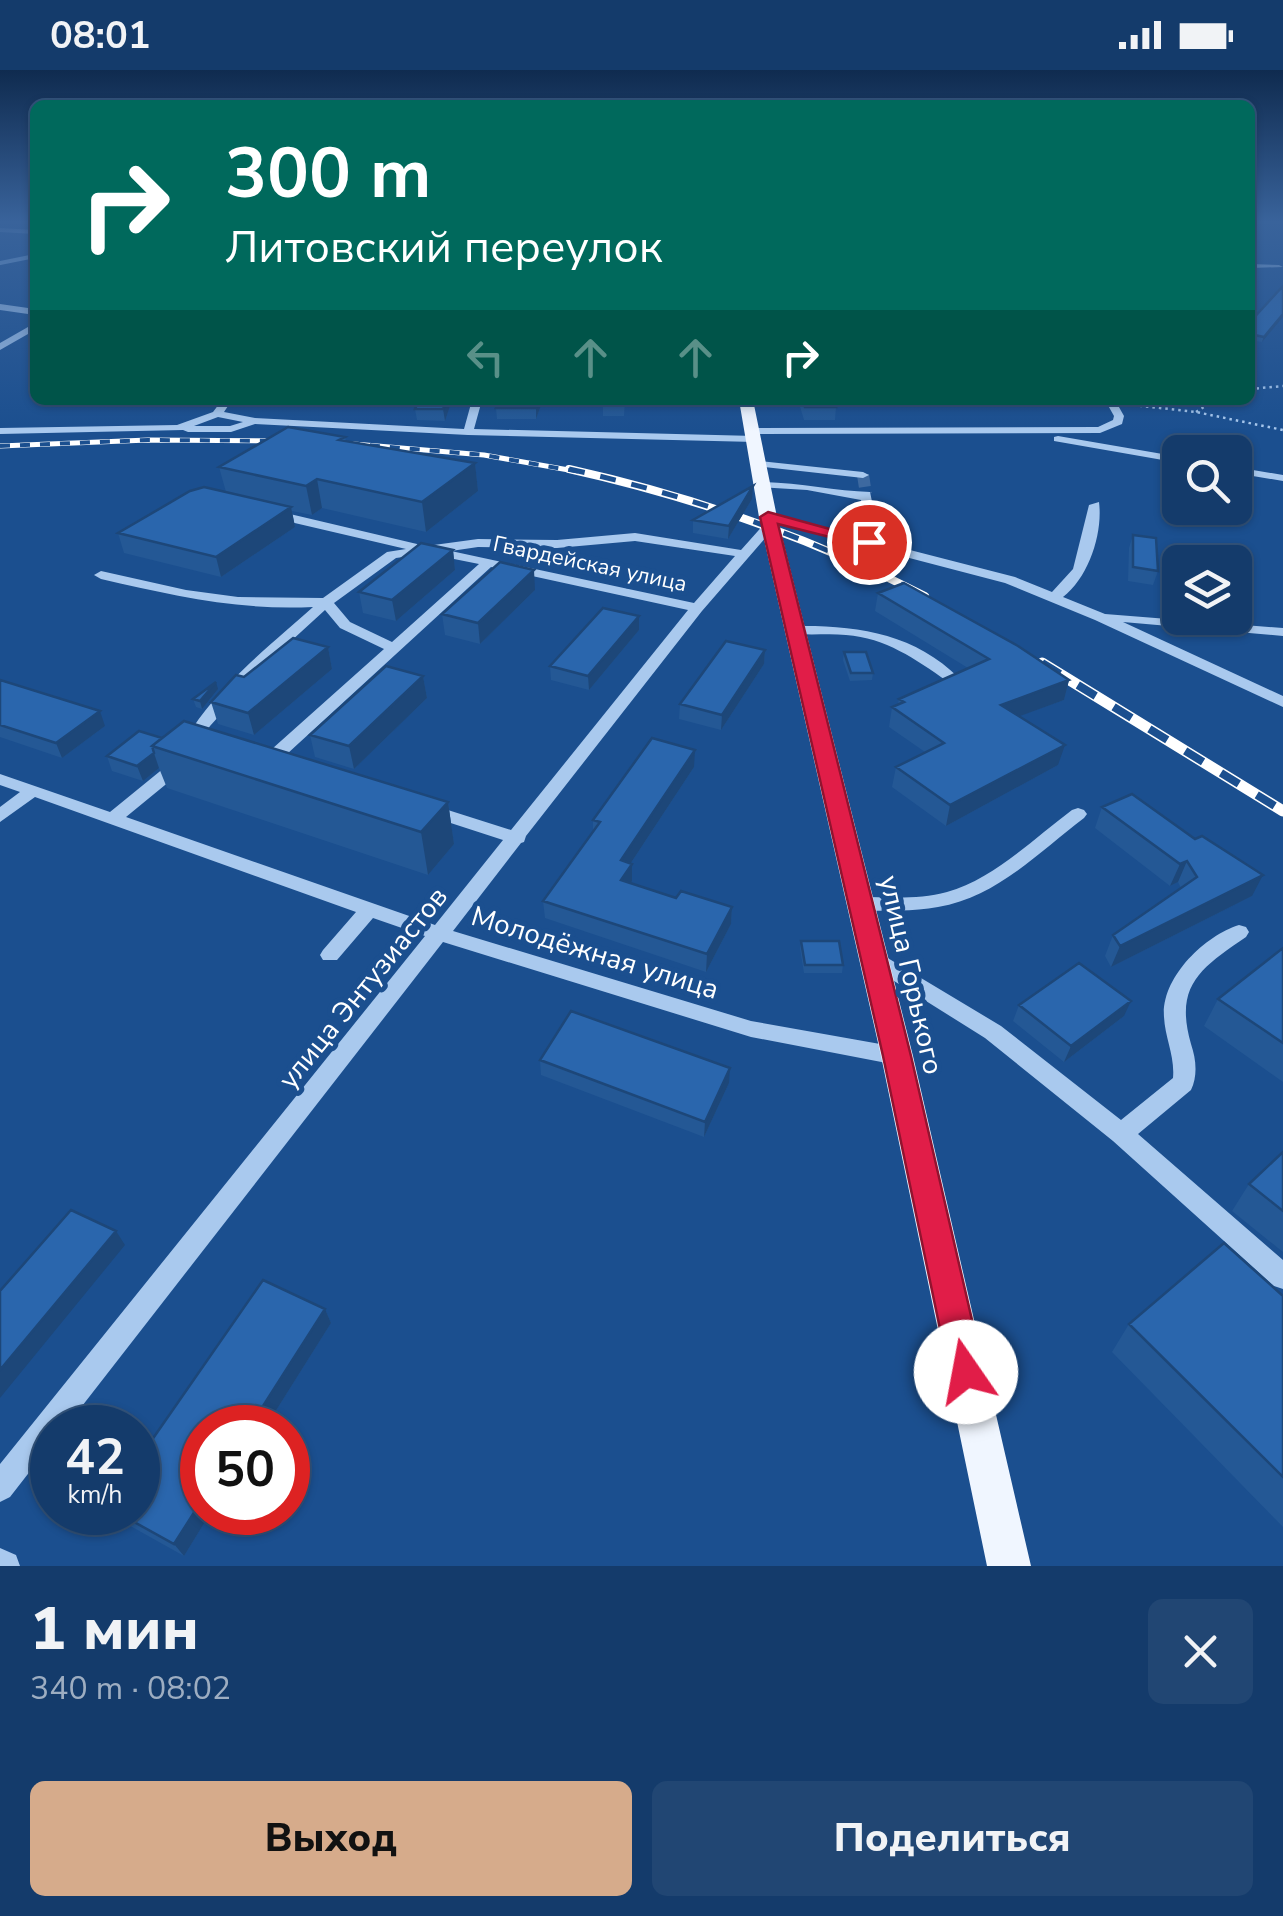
<!DOCTYPE html>
<html lang="ru">
<head>
<meta charset="utf-8">
<style>
	:root { --surface:#143b6b; --page:#214673; --text:#f1f3f6; --muted:#9dadc1; --line:#33557e; --accent:#d6ab8b }
	body { margin:0; font-family:"Nunito Sans",sans-serif; background:var(--page); color:var(--text); height:100vh; display:flex; flex-direction:column; font-size:38px; white-space:nowrap }
	* { box-sizing:border-box; margin:0 }
	p { font-size:32px; color:var(--muted) }
	.icon { flex:none; width:55px; height:55px; fill:none; stroke:currentColor; stroke-width:2; stroke-linecap:round; stroke-linejoin:round }
	.map { position:relative; height:1496px; overflow:hidden }
	.side { display:flex; flex-direction:column; background:var(--surface); flex:1 }
	.side>* { flex:none }
	.top-card { position:absolute; left:30px; top:30px; width:1225px; height:305px; border-radius:15px; box-shadow:0 2px 8px #0004,0 0 0 2px var(--line); background:#00695c; color:#fff; overflow:hidden }
	.controls { position:absolute; left:1162px; top:365px; display:grid; gap:20px }
	.controls a { display:grid; place-items:center; width:90px; height:90px; border-radius:15px; background:var(--surface); box-shadow:0 2px 8px #0004,0 0 0 2px var(--line); font-size:50px }
	.speed { position:absolute; left:30px; top:1335px; display:flex; gap:20px; font-size:50px; font-weight:700; text-align:center }
	.speed>* { display:grid; place-content:center; width:130px; height:130px; border-radius:50%; background:var(--surface); box-shadow:0 2px 8px #0004,0 0 0 2px var(--line); line-height:1 }
	.speed small { font-size:25px; font-weight:400 }
	.speed .limit { border:15px solid #d22; background:#fff; color:#111 }
	.pin { position:absolute; display:grid; place-items:center; width:85px; height:85px; color:#fff; margin:-42px; border:5px solid #fff; border-radius:50%; box-shadow:0 2px 10px #0007 }
	.me { position:absolute; width:110px; margin:-55px; rotate:348deg; stroke-linejoin:round; filter:drop-shadow(0 0 8px #0008) }
	.turn { display:flex; align-items:center; gap:35px; height:210px; padding:0 30px; font-size:45px }
	.turn .icon { width:130px; height:130px; stroke-width:2.5 }
	.turn b { display:block; font-size:70px; line-height:85px }
	.lanes { display:flex; align-items:center; height:95px; padding:0 30px; background:#0003; justify-content:center; gap:50px; direction:ltr }
	.lanes .off { opacity:.35 }
	.round { display:grid; place-items:center; flex:none; width:105px; height:105px; border-radius:15px; background:var(--page) }
	.head { display:flex; align-items:center; justify-content:space-between; height:170px; padding:0 30px }
	h1 { font-size:60px; font-weight:800; line-height:75px }
	.action { display:flex; gap:20px; margin-top:auto; padding:20px 30px }
	.action a { flex:1; height:115px; border-radius:15px; background:var(--accent); color:#111; font-size:40px; font-weight:800; line-height:115px; text-align:center }
	.action a+a { background:var(--page); color:var(--text) }
	.status { display:flex; justify-content:space-between; align-items:center; height:70px; padding:0 50px; background:var(--surface); direction:ltr }
	.status svg { height:28px; fill:currentColor }
	.map>svg:first-child { display:block }
</style>
</head>
<body>
<div class="status"><b>08:01</b><svg viewBox="0 0 49 12"><path d="M0 12V9h3v3zM5 12V6h3v6zM10 12V3h3v9zM15 12V0h3v12zM26 1h20v11H26zM47 4h2v5h-2z"/></svg></div>
<div class="map">
<svg width="1283" height="1496" viewBox="0 0 1283 1496">
	<rect width="100%" height="100%" fill="#1b4f8f"/>
	<g fill="none" stroke-linecap="round" stroke-linejoin="round">
		<path stroke="#9cc4f0" stroke-width="4" d="M0 160 35 162
			M0 193 35 186"/>
		<path stroke="#3d69a0" stroke-width="12" stroke-dasharray="12 6" stroke-linecap="butt" d="M863 405 866 424"/>
		<path stroke="#a9c9ee" stroke-width="2.5" stroke-dasharray="2.5 4" stroke-linecap="butt" d="M1250 319 1283 316
			M1133 335 1196 342 1283 360
			M1196 342 1215 330"/>
		<path fill="#a9c9ee" fill-rule="evenodd" d="M1250 194 1279 195 1283 197 1250 198Z
			M0 234 35 239V245L0 240Z
			M35 253V260L0 280V273Z
			M222 330H232L224 342 255 348 464 359 472 330H482L474 359 755 366 760 369 755 372 468 365 255 354 231 362H188L183 360 0 364V358L177 355 213 342ZM218 347 243 352 230 356H194Z
			M1105 330H1115L1124 346 1122 354 1100 363 752 364 747 361 752 358 1098 357 1113 350 1114 346Z
			M1058 366 1180 387V393L1054 371V367Z
			M759 391 863 402 869 405 863 408 755 396 753 394Z
			M1235 397 1283 405V411L1235 403Z
			M764 412C800 413 837 421 870 422L878 460 875 471 1015 507 1052 522 1073 499 1089 435 1099 432C1103 463 1089 507 1063 527L1105 544 1283 558V566L1123 552 1283 626V637L1095 550 1005 513 764 450V444L768 443 864 468 866 460 861 430 807 420 760 417 758 415Z
			M273 440 417 474 419 477 478 469 557 470 635 463 741 480 766 452H774V458L702 541 526 766 524 772 521 773 453 861 751 951 897 977 905 980 908 986 905 992 897 995 751 967 443 872 65 1358H52V1373L10 1427 0 1432V1394L425 866 373 848 337 890H323L320 885 323 880 356 842 35 727 0 752V737L20 722 0 715V704L110 742 175 689H187L189 693 187 697 126 747 435 855 503 770 423 744 420 740 423 736 429 734 511 760 688 540 491 497 275 695H263L261 691 263 687 384 579 340 558 325 540 266 594 210 656 206 662 215 672 213 675H201L190 663C214 620 276 570 313 537 240 541 171 525 101 509L94 505 101 501 186 520 238 527 323 528 387 482 406 479 269 447 267 444ZM635 471 735 486 694 533 451 481 478 477 557 478ZM438 482 439 486 479 494 392 572 350 552 334 533 396 488Z
			M795 556C856 555 914 563 959 608L952 612 947 611C915 589 886 568 846 565 828 563 808 566 790 563L788 560Z
			M1078 738 1084 740 1087 744 1084 748C1039 782 997 827 938 837 913 842 886 840 860 841L853 839 850 834 853 829 860 827C888 827 919 830 947 822 994 809 1033 769 1072 740Z
			M1239 855 1246 857 1249 862 1246 867C1201 898 1174 915 1191 974 1196 989 1198 1005 1191 1020L1138 1064 1283 1190V1219L1274 1216 1113 1071 985 968 867 894 864 889 867 884 874 881 881 884 1001 956 1121 1050 1173 1008C1175 986 1165 968 1164 947 1161 908 1204 866 1239 855Z
			M0 1478 16 1485 20 1496H0Z"/>
		<path fill="#f0f6ff" fill-rule="evenodd" d="M739 330H753L777 447 913 986 1031 1496H987L881 986 759 447Z"/>
		<defs>
			<path id="rail-far2" d="M330 372 484 385 580 402
				M0 376 148 370 295 371"/>
			<path id="rail-far1" d="M569 399C695 427 810 467 925 526"/>
			<path id="rail" d="M1042 593 1283 741"/>
		</defs>
		<use href="#rail-far2" stroke="#fff" stroke-width="5"/>
		<use href="#rail-far1" stroke="#fff" stroke-width="8"/>
		<use href="#rail" stroke="#fff" stroke-width="11"/>
		<use href="#rail-far2" stroke="#1b4f8f" stroke-width="4" stroke-dasharray="10" stroke-linecap="butt"/>
		<use href="#rail-far1" stroke="#1b4f8f" stroke-width="5" stroke-dasharray="16" stroke-linecap="butt"/>
		<use href="#rail" stroke="#1b4f8f" stroke-width="8" stroke-dasharray="21" stroke-linecap="butt"/>
	</g>
	<path fill="#245895" d="M1283 216 1262 272 1250 270V252Z
		M419 330H452L445 351 417 350 415 339Z
		M543 330 536 349H497L496 338Z
		M603 330H625L624 346H603Z
		M792 330H834L836 337 835 350H804L798 330Z
		M345 367 346 371 475 393 478 421 426 462 322 438 312 445 292 441 295 457 221 507 124 483 118 463 226 422 219 397Z
		M752 429 728 469 693 463V450Z
		M1133 465 1158 501 1153 515 1128 511 1129 478Z
		M453 480 455 500 396 551 363 543 359 522Z
		M535 520 480 574 445 565 442 544Z
		M878 523 1069 610 1064 630 1019 646 1058 695 946 756 892 717 896 697 925 682 889 657 892 637 898 634 899 629 968 598 875 541Z
		M639 546V560L589 620 551 610 550 596Z
		M328 577 332 599 254 665 218 654 211 632 244 607Z
		M765 580 764 594 721 660 679 649 680 634Z
		M844 582 873 603 872 610 850 611 843 590Z
		M423 606 427 628 354 699 315 687 310 665Z
		M0 610 105 656 62 688 0 667Z
		M218 619 202 639 196 637 193 629Z
		M162 668 448 732 454 774 428 805 167 718 159 698 143 711 112 701 107 686Z
		M694 697 631 793 632 811 630 813 676 828 732 837 731 854 706 902 545 848 543 831 593 762V750Z
		M1102 737 1252 826 1111 897 1105 886 1113 865 1181 818 1178 812 1170 816 1095 758Z
		M801 871 843 895 842 903H804L800 878Z
		M1283 878V1012L1204 956 1218 929Z
		M1019 935 1124 946 1064 992 1013 951Z
		M540 990 729 1013 704 1067 541 1005Z
		M1283 1082V1182L1232 1141 1249 1114Z
		M263 1210 325 1239 331 1253 265 1358H202V1442H211L184 1486 116 1448 111 1442H138V1390Z
		M1283 1226V1457L1112 1282 1129 1254Z"/>
	<path fill="#1d4779" d="M1283 244V247L1262 272 1264 267Z
		M447 330H452L445 351 443 339Z
		M538 330H543L536 349V338Z
		M475 393 478 421 426 462 422 432Z
		M317 409 322 438 312 445 306 416Z
		M753 416 752 429 728 469 729 456Z
		M291 437 295 457 221 507 216 487Z
		M453 480 455 500 396 551 392 530Z
		M534 500 535 520 480 574 478 553Z
		M639 546V560L589 620 588 606Z
		M328 577 332 599 254 665 248 643Z
		M765 580 764 594 721 660 722 645Z
		M423 606 427 628 354 699 349 676Z
		M1069 610 1064 630 995 655 1001 635Z
		M216 612 218 619 202 639 200 631Z
		M100 641 105 656 62 688 56 673Z
		M1065 675 1058 695 946 756 950 735Z
		M695 680 694 697 621 808V790Z
		M154 683 159 698 143 711 137 696Z
		M448 732 454 774 428 805 421 762Z
		M1187 791 1178 812 1170 816 1180 794Z
		M632 794V811L621 828V810Z
		M1263 805 1252 826 1111 897 1120 876Z
		M732 837 731 854 706 902 707 884Z
		M1131 931 1124 946 1064 992 1071 976Z
		M730 998 729 1013 704 1067 705 1052Z
		M116 1161 125 1175 0 1328V1300Z
		M325 1239 331 1253 265 1358H249Z
		M202 1430V1442H211L184 1486 174 1474Z"/>
	<path fill="#2a66ad" stroke="#1d4779" stroke-width="2.5" d="M1283 216V244L1264 267 1250 264V252Z
		M419 330H447L443 339H415Z
		M500 330H538L536 338H496Z
		M603 330H624V334H602Z
		M803 330H834L836 337H805Z
		M288 357 345 367 339 370 475 393 422 432 317 409 306 416 219 397Z
		M753 416 729 456 693 450Z
		M204 417 291 437 216 487 118 463 190 421Z
		M1133 465 1156 468 1158 501 1133 497Z
		M421 473 453 480 392 530 359 522Z
		M500 492 534 500 478 553 442 544Z
		M904 513 1018 576 1069 610 1001 635 1065 675 950 735 896 697 944 673 892 637 904 632 899 629 989 589 878 523Z
		M603 538 639 546 588 606 550 596Z
		M293 568 328 577 248 643 211 632 236 605 244 607Z
		M726 571 765 580 722 645 680 634Z
		M844 582H866L873 603H851Z
		M386 596 423 606 349 676 310 665Z
		M0 610 100 641 56 673 0 655Z
		M216 612 200 631 193 629Z
		M184 651 448 732 421 762 152 676Z
		M139 661 162 668 152 676 154 683 137 696 107 686Z
		M652 668 695 680 621 790 632 794 621 810 676 828 681 821 732 837 707 884 543 831 600 752 593 750Z
		M1132 724 1195 769 1202 766 1263 805 1120 876 1113 865 1197 807 1187 791 1180 794 1102 737Z
		M801 871H839L843 895H805Z
		M1283 878V973L1218 929Z
		M1079 893 1131 931 1071 976 1019 935Z
		M571 941 730 998 705 1052 540 990Z
		M1283 1082V1141L1249 1114Z
		M71 1140 116 1161 0 1300V1221Z
		M1224 1173 1283 1226V1407L1129 1254Z
		M263 1210 325 1239 249 1358H202V1430L174 1474 116 1442H138V1390Z"/>
	<linearGradient id="sky" x2="0" y2="1"><stop stop-color="#0f2b4f"/><stop offset="0.42" stop-color="#39639b"/><stop offset="1" stop-color="#39639b" stop-opacity="0"/></linearGradient>
	<rect width="1283" height="361" fill="url(#sky)"/>
	<path fill="#e11d48" stroke="#92132f" stroke-width="2.5" d="M768 442 877 472 869 477 778 454 911 986 984 1302 979 1315 966 1320 954 1315 949 1302 883 986 760 447Z"/>
	<g text-anchor="middle" dominant-baseline="central" stroke-width="10" stroke-linejoin="round" paint-order="stroke">
		<g font-size="22" fill="#fff" stroke="#1b4f8f">
			<text transform="translate(590 494) rotate(12)">Гвардейская улица</text>
		</g>
		<g font-size="28" fill="#fff" stroke="#1b4f8f">
			<text transform="translate(595 883) rotate(17)">Молодёжная улица</text>
			<text transform="translate(911 905) rotate(77)">улица Горького</text>
			<text transform="translate(363 918) rotate(-51)">улица Энтузиастов</text>
		</g>
	</g>
</svg>
<div class="controls">
<a><svg class="icon" aria-label="search" viewBox="0 0 24 24"><circle cx="10" cy="10" r="6"/><path d="M15 15l6 6"/></svg></a>
<a><svg class="icon" aria-label="layers" viewBox="0 0 24 24"><path d="M12 4l9 5-9 5-9-5zM3 14l9 5 9-5"/></svg></a>
</div>
<div class="speed"><div>42<small>km/h</small></div><div class="limit">50</div></div>
<div class="pin" style="left:869px;top:472px;background:#d93025"><svg class="icon" aria-label="arrive" viewBox="0 0 24 24"><path d="M6 21V4h12l-3 4 3 4H6"/></svg></div>
<svg class="me" style="left:966px;top:1302px" viewBox="-20 -20 40 40"><circle r="19" fill="#fff"/><path d="M0-13L10 11 0 6-10 11z" fill="#e11d48"/></svg>
<div class="top-card">
<div class="turn"><svg class="icon" aria-label="right" viewBox="0 0 24 24"><path d="M7 20v-9h11M14 6l5 5-5 5"/></svg><div><b>300 m</b>Литовский переулок</div></div>
<div class="lanes"><svg class="icon off" aria-label="left" viewBox="0 0 24 24"><path d="M17 20v-9H6M10 6l-5 5 5 5"/></svg><svg class="icon off" aria-label="ahead" viewBox="0 0 24 24"><path d="M12 20V5M6 11l6-6 6 6"/></svg><svg class="icon off" aria-label="ahead" viewBox="0 0 24 24"><path d="M12 20V5M6 11l6-6 6 6"/></svg><svg class="icon" aria-label="right" viewBox="0 0 24 24"><path d="M7 20v-9h11M14 6l5 5-5 5"/></svg></div>
</div>
</div>
<section class="side">
<div class="head"><div><h1>1 мин</h1><p>340 m · 08:02</p></div><a class="round"><svg class="icon" aria-label="close" viewBox="0 0 24 24"><path d="M6 6l12 12M18 6L6 18"/></svg></a></div>
<div class="action"><a>Выход</a><a>Поделиться</a></div>
</section>
</body>
</html>
